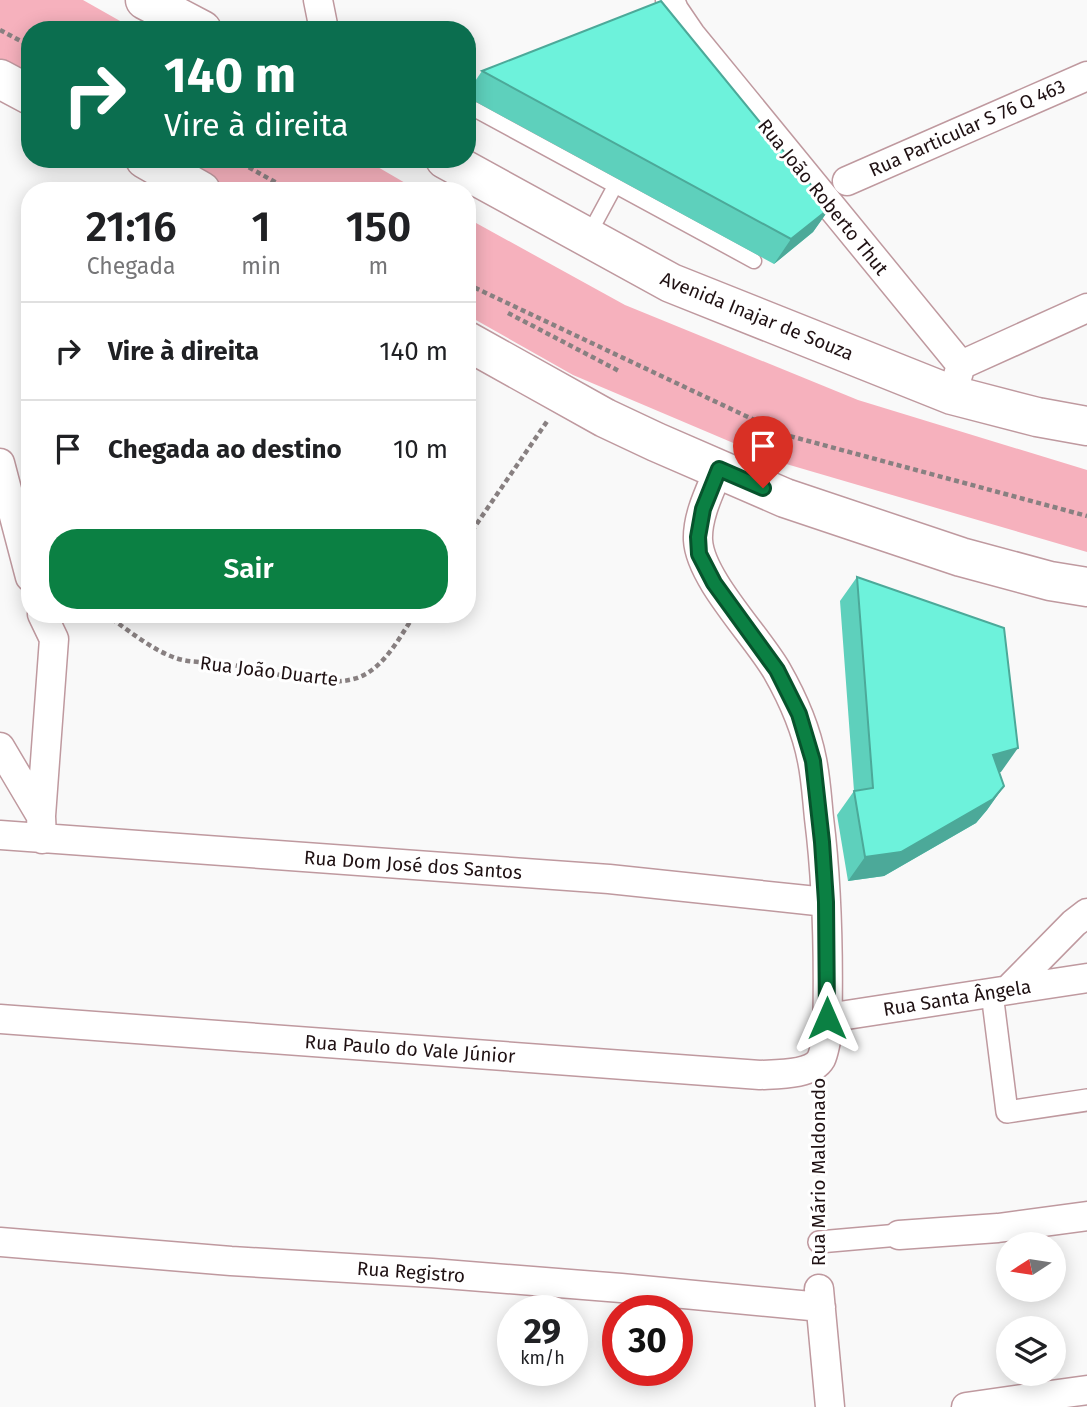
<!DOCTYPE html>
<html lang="pt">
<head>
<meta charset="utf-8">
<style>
	:root { --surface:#fff; --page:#f2f2f2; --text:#202124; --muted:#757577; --line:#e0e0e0; --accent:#0b8043 }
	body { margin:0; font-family:"Fira Sans",sans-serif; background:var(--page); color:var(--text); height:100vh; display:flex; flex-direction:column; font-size:26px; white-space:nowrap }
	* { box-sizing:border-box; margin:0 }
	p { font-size:23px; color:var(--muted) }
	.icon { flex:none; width:38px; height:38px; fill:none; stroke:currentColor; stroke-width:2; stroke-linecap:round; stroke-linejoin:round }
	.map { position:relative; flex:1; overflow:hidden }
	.side { position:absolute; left:21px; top:182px; width:455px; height:441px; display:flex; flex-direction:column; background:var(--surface); border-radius:28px; box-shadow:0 4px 18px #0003 }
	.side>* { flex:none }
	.hud { position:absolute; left:21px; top:21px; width:455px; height:147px; border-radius:28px; box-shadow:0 4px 18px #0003; background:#0b6e4f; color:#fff; overflow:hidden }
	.needle { width:46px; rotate:258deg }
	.buttons { position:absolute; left:996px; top:1232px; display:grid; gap:14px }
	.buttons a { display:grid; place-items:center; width:70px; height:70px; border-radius:50%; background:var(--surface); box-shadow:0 4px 18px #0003; font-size:35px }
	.speed { position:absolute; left:497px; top:1295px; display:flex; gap:14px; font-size:35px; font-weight:700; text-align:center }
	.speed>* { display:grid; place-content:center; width:91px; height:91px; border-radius:50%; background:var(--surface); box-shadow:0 4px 18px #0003; line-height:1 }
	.speed small { font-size:18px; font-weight:400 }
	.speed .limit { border:10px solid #d22; background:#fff; color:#111 }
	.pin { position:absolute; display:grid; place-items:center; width:60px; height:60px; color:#fff; margin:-72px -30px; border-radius:50% 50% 50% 0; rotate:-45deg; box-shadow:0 0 7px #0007 }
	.pin .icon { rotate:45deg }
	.me { position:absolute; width:77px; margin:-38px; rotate:0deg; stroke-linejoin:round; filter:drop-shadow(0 0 5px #0008) }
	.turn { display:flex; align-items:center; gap:24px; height:147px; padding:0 28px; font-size:32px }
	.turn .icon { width:91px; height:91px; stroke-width:2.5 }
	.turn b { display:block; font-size:49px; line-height:60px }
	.eta { display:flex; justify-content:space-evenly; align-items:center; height:119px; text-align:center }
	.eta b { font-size:42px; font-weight:600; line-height:49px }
	.primary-button { display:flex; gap:14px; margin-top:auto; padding:14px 28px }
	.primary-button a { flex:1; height:80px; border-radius:28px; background:var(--accent); color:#fff; font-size:28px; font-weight:600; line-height:80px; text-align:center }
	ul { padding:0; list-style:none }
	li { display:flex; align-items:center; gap:21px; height:98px; padding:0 28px; border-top:2px solid var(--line) }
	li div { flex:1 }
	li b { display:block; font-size:26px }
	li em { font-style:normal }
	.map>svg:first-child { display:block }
</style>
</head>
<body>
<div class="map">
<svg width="1087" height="1407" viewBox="0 0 1087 1407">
	<rect width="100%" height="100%" fill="#f9f9f9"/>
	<path fill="#f6b1bd" d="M0 0H83L136 30H30V89L0 74Z
		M171 159H364L419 191H234Z
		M467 218 625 305 858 400 1087 470V552L776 461 573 375 467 315Z"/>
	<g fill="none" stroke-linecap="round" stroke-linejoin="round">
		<defs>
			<path id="service" d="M474 109 754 261
				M588 236 615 186"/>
			<path id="pedestrian" d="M992 993 1007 1112 1087 1100
				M819 1242 899 1235"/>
			<path id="minor" d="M318 0 324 30
				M670 0 674 10 691 35 961 365 952 395
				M847 181 1087 76
				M961 365 1087 308
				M0 463 30 577
				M42 614 54 639 41 816 42 839
				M0 747 41 816
				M0 835 609 879 826 902
				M1008 990 1074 923 1087 913
				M827 1018 1087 978
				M0 1019 760 1075C777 1074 812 1075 821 1059 824 1053 825 1044 827 1037 829 964 828 890 819 818 817 799 816 779 812 760 806 729 793 699 777 671 757 636 700 579 698 540 697 516 710 491 719 469
				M899 1235 998 1228 1087 1216
				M0 1242 231 1261 432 1273 621 1288 821 1307
				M819 1289 830 1407
				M966 1407 1087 1390"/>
			<path id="primary" d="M145 0 202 30
				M0 79 30 95
				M145 159 201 191
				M445 159 671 283 952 395 1037 417 1087 426
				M467 341 605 418 656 442 785 498 961 557 1050 581 1087 587"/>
		</defs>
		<use href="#service" stroke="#bf999f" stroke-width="17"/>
		<use href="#pedestrian" stroke="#bf999f" stroke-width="24"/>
		<use href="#minor" stroke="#bf999f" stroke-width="31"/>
		<use href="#primary" stroke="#bf999f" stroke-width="41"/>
		<path stroke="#888081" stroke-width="4.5" stroke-dasharray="5 3.5" stroke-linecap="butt" d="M0 30 30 46
			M234 159 291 191
			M467 284 786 435 1087 516
			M508 313 621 372
			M467 538 548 420
			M105 614C127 629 149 648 173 657 190 664 209 661 226 664 264 669 329 693 364 675 387 663 401 635 415 614
			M818 1094 819 1218"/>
		<use href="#service" stroke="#fff" stroke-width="14"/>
		<use href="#pedestrian" stroke="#fff" stroke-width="21"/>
		<use href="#minor" stroke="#fff" stroke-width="28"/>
		<use href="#primary" stroke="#fff" stroke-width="38"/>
	</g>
	<path fill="#5ed0bc" d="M482 71 830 208 813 232 774 264 467 97V93Z
		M857 577 1001 772H999L1004 786 987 810 976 823 884 876 848 881 837 815 854 791 840 601Z"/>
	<path fill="#4ca999" d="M830 208 813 232 774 264 791 239Z
		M1018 748 1001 772 976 779 993 755Z
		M1004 786 987 810 976 823 884 876 848 881 865 857Z"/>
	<path fill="#6df2db" stroke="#4ca999" stroke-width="2" d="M661 1 830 208 791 239 482 71Z
		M857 577 1004 628 1018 748 993 755 1004 786 993 799 901 852 865 857 854 791 873 788Z"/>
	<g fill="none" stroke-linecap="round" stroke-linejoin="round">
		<defs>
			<path id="route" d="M763 488 719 469 703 509 698 537 699 554 714 583 777 670 799 714 813 761 822 842 826 902 827 1018"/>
		</defs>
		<use href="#route" stroke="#07532c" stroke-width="18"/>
		<use href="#route" stroke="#0b8043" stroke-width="12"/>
	</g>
	<g text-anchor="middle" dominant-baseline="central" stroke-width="6" stroke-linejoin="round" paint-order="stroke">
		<g font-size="19" fill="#1f1113" stroke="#fff">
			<text transform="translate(967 128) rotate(-24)">Rua Particular S 76 Q 463</text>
			<text transform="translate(823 197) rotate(51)">Rua João Roberto Thut</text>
			<text transform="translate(757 316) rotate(22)">Avenida Inajar de Souza</text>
			<text transform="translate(269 671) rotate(7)">Rua João Duarte</text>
			<text transform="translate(413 865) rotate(4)">Rua Dom José dos Santos</text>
			<text transform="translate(957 998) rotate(-9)">Rua Santa Ângela</text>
			<text transform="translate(410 1049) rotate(4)">Rua Paulo do Vale Júnior</text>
			<text transform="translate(818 1172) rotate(-90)">Rua Mário Maldonado</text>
			<text transform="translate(411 1272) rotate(4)">Rua Registro</text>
		</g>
	</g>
</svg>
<div class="buttons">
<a><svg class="needle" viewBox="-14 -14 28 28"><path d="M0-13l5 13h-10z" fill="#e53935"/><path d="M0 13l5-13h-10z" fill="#757577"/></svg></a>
<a><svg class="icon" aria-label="layers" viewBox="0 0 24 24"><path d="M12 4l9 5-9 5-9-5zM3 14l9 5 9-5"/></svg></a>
</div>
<div class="speed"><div>29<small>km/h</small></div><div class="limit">30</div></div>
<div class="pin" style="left:763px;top:488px;background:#d93025"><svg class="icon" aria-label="arrive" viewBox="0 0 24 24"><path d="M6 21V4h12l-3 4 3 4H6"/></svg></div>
<svg class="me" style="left:827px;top:1018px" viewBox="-20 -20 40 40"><path d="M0-17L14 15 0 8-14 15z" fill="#0b8043" stroke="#fff" stroke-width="4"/></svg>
<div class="hud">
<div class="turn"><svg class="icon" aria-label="right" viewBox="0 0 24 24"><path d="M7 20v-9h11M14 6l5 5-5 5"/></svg><div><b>140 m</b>Vire à direita</div></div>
</div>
<section class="side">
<div class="eta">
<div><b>21:16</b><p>Chegada</p></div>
<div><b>1</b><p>min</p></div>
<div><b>150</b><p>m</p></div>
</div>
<ul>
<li><svg class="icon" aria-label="right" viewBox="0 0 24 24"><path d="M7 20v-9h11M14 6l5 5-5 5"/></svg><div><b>Vire à direita</b></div><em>140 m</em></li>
<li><svg class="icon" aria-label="arrive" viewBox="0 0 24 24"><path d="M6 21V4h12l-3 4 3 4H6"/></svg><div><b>Chegada ao destino</b></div><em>10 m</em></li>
</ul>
<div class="primary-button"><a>Sair</a></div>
</section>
</div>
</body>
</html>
